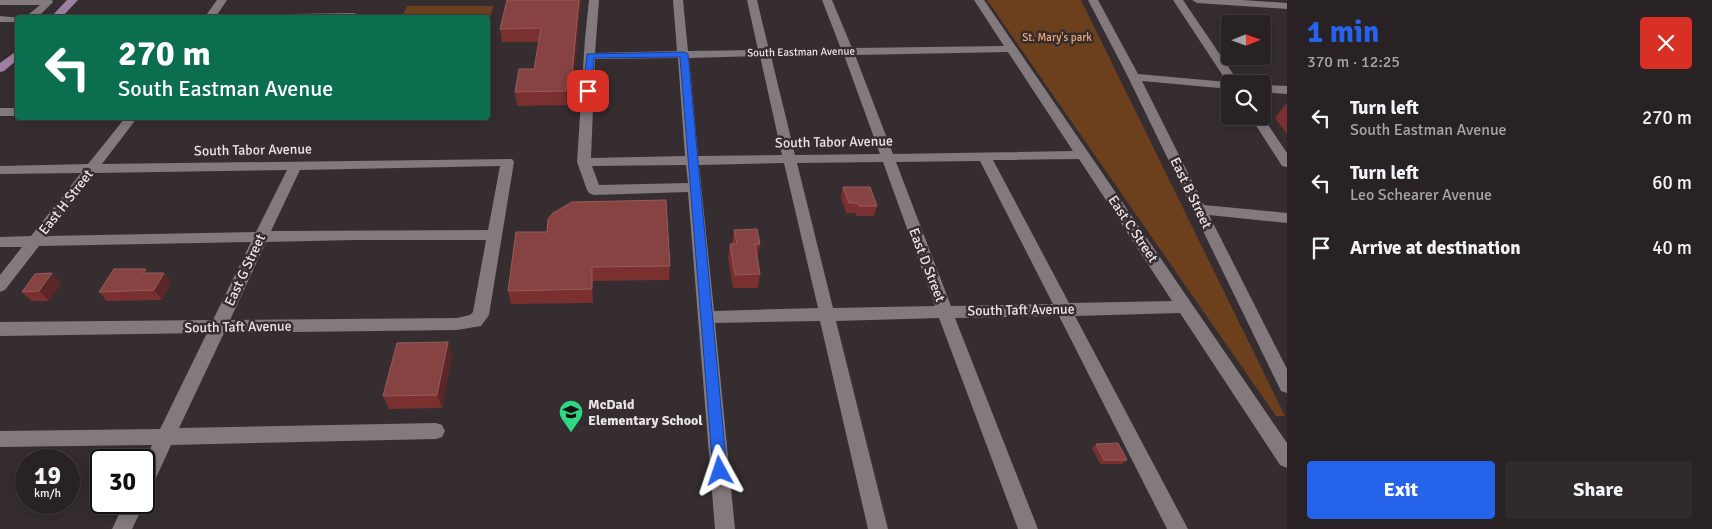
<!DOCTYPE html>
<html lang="en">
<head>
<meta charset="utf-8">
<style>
	:root { --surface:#282224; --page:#302a2c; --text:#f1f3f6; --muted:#a5a4a6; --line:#443f41; --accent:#2563eb }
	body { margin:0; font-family:Signika,sans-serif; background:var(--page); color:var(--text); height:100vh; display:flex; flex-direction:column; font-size:19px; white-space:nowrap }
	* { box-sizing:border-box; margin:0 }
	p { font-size:16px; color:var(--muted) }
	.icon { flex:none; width:28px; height:28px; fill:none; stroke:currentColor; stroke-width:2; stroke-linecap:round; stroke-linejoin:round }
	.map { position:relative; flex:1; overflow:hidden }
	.side { display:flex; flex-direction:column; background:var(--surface); width:425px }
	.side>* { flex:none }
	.top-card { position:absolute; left:15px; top:15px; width:475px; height:105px; border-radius:5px; box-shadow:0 2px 12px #0003,0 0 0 1px var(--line); background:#0b6e4f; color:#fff; overflow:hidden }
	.needle { width:32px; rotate:89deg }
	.fabs { position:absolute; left:1221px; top:15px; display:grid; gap:10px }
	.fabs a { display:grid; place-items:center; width:50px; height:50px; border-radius:5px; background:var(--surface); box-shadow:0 2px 12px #0003,0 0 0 1px var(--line); font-size:25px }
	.speed { position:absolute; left:15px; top:449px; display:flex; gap:10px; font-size:25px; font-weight:700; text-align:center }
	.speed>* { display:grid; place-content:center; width:65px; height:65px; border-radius:50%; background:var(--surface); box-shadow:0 2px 12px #0003,0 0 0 1px var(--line); line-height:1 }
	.speed small { font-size:12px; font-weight:400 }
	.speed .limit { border:2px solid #111; border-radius:8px; background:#fff; color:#111 }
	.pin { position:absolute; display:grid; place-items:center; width:42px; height:42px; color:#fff; margin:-21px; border-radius:10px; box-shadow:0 2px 8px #0006 }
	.me { position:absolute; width:55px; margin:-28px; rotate:355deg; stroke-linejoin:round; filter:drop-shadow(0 0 4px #0008) }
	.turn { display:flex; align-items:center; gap:18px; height:105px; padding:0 20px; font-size:22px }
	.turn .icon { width:65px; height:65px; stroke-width:2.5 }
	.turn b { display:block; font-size:35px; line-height:42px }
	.round { display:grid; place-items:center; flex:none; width:52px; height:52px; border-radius:5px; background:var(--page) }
	.summary { display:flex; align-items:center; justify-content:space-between; height:85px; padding:0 20px }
	h1 { font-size:30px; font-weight:800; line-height:38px; color:var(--accent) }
	.button { display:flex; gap:10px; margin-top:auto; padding:10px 20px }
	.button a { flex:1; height:58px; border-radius:5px; background:var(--accent); color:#fff; font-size:20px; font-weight:800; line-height:58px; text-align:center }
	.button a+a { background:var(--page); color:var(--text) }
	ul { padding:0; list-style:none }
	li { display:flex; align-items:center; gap:15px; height:65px; padding:0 20px }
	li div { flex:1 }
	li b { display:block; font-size:19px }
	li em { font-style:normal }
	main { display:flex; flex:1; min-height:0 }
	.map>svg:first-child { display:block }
</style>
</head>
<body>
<main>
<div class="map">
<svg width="1287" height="529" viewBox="0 0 1287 529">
	<rect width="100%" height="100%" fill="#352d30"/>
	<path fill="#6c401d" d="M987 0H1081L1285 416H1276Z
		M407 6H493L488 25V18L402 17Z"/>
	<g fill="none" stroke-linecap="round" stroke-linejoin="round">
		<path fill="#837a7d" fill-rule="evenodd" d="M0 0H52L53 2 37 18H24L40 5H0Z
			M217 0H227L215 18H204Z
			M589 0H599L595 53 677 51 673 0H683L688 51 758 50 747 0H757L769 50 841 49 822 0H832L852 48 1004 46 974 0H984L1287 443V468L1280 465 1180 313 1075 316 1188 529H1167L1059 316 955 318 1038 529H1018L939 318 836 321 888 529H868L820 321 715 323 735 529H715L688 192 594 195 589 193 587 190 577 162 585 38ZM1008 52 1073 151 893 154 855 55ZM844 55 880 154 795 155 771 56ZM760 56 782 155 698 156 689 58ZM678 58 685 156 591 158 595 59ZM1079 159 1172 301 1069 303 993 160ZM980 161 1053 304 951 306 896 162ZM883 162 935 306 833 308 797 163ZM784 163 818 308 714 311 699 165ZM686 165 688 183 599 185 592 166Z
			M1088 0H1098L1138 74 1227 82 1173 0H1183L1240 84H1230V89L1142 81 1204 205 1287 213V223L1209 215 1287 369V393L1281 391 1128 77Z
			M1192 0H1242L1287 3V9L1197 3Z
			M353 13 357 14V18H220L225 15Z
			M0 16 22 18H18V22H0Z
			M1262 85 1287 86V94L1262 92Z
			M0 108H18V116H0Z
			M1250 116H1262L1287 153V167L1282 166Z
			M125 118H137L102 164 512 159 514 162 489 315 481 326 457 330 224 333 179 428 436 423 442 425 445 431 442 437 436 439 171 445 151 489 144 492V463L152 445 0 447V431L160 429 207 333 0 336V322L213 320 251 242 39 246 5 290 0 292V275L22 247H0V237L31 236 81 173 0 174V166L88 164ZM500 166 488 230 271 231 300 170ZM287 170 256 232 47 236 95 173ZM355 240H486L473 312 470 315 457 318 230 320 266 242Z
			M144 500 145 502 132 529H112L125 502H144Z"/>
		<path fill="#a081a4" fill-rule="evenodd" d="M67 0H78L61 18H50Z
			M18 50V59L4 71 0 72V63Z"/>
	</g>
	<path fill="#7a302f" d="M507 0H581L573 88H569L567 105 517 106 515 92 534 69 539 42H502L500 29Z
		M1286 104H1287V134L1275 118Z
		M843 187 877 206 874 216H856L855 213H846L841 197Z
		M734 230 760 244 757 258 760 274 758 288H733L728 258 730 244H732Z
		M547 232 670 266 669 280 593 281V303L511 304 508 291Z
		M146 269 149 273H164L171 282 162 300 107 301 99 292Z
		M61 283 49 301H32L22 292Z
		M448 342 452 355 442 408 389 409 383 396Z
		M1096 444 1127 460 1122 464H1100L1092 448Z"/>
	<path fill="#5a2627" d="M579 0H581L573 88 572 74Z
		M568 74 569 88 567 105 566 91Z
		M592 267 593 281V303L592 289Z
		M146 269 153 278 143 273Z
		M52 273 61 283 49 301 39 291Z
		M164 273 171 282 162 300 154 290Z
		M448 342 452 355 442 408 437 395Z"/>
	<path fill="#864342" stroke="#965c5c" d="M507 0H579L572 74H568L566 91 515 92 519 69H534L541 28 500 29Z
		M843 187H870L877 206H859L858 203H849Z
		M666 200 670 266 592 267V289L508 291 516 232H547L548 219 553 213 572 202Z
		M757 229 760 244H755L760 274 735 275 730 244H737L734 230Z
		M114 269H146L143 273H164L154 290 99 292Z
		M52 273 39 291 22 292 35 274Z
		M448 342 437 395 383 396 397 343Z
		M1118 443 1127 460H1104L1096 444Z"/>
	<path fill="#2563eb" stroke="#184099" d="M684 52 688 54 727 471 725 476 720 478 715 476 713 471 680 57 594 58 592 91 588 94 583 91 587 54Z"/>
	<defs>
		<symbol id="school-pin" viewBox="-11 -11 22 30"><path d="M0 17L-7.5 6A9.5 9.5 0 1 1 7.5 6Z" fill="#2fd883" stroke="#352d30"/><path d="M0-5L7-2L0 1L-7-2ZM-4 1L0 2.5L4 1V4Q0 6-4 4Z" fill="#111"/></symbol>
	</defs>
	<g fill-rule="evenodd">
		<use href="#school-pin" x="557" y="398" width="28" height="38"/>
	</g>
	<g text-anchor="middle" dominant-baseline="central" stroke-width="5" stroke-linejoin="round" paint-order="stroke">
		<g font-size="11" fill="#f5ab72" stroke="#352d30">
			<text x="1057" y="37">St. Mary's park</text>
		</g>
		<g font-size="11" fill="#e9e4e6" stroke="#352d30">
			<text transform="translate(801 52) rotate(-1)">South Eastman Avenue</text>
		</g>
		<g font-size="14" fill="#e9e4e6" stroke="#352d30">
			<text transform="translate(834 142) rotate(-1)">South Tabor Avenue</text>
			<text transform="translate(253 150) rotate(-1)">South Tabor Avenue</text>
			<text transform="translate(1191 193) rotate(64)">East B Street</text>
			<text transform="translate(66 202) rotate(-52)">East H Street</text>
			<text transform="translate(1133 229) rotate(56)">East C Street</text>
			<text transform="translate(927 265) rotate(69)">East D Street</text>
			<text transform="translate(245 270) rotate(-65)">East G Street</text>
			<text transform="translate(1021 310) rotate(-1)">South Taft Avenue</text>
			<text transform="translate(238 327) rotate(-1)">South Taft Avenue</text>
		</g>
		<g font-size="14" font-weight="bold" fill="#e9e4e6" stroke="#352d30" text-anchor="start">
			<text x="588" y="404">McDaid<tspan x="588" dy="16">Elementary School</tspan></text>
		</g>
	</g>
</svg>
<div class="fabs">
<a><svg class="needle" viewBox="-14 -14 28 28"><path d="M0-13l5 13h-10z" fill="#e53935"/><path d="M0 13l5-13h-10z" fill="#a5a4a6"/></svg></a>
<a><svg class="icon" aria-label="search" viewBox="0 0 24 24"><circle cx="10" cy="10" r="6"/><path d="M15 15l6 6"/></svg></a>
</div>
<div class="speed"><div>19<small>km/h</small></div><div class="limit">30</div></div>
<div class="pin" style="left:588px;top:91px;background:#d93025"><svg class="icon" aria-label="arrive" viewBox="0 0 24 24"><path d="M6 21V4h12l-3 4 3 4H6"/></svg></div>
<svg class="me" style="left:720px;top:471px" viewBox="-20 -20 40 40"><path d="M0-17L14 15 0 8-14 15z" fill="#2563eb" stroke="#fff" stroke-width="4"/></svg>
<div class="top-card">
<div class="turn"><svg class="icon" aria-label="left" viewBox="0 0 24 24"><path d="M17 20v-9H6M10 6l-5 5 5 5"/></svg><div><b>270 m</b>South Eastman Avenue</div></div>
</div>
</div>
<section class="side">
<div class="summary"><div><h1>1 min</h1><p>370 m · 12:25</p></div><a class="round" style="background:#d93025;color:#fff"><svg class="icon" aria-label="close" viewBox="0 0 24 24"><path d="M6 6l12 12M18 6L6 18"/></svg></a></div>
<ul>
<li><svg class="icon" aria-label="left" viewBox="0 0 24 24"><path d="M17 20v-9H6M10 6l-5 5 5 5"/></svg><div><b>Turn left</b><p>South Eastman Avenue</p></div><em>270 m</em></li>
<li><svg class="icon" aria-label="left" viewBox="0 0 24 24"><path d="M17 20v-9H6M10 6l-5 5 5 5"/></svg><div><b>Turn left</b><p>Leo Schearer Avenue</p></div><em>60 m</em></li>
<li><svg class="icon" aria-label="arrive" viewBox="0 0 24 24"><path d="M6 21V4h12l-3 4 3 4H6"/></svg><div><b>Arrive at destination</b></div><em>40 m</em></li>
</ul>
<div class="button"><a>Exit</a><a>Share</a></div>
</section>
</main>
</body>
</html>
